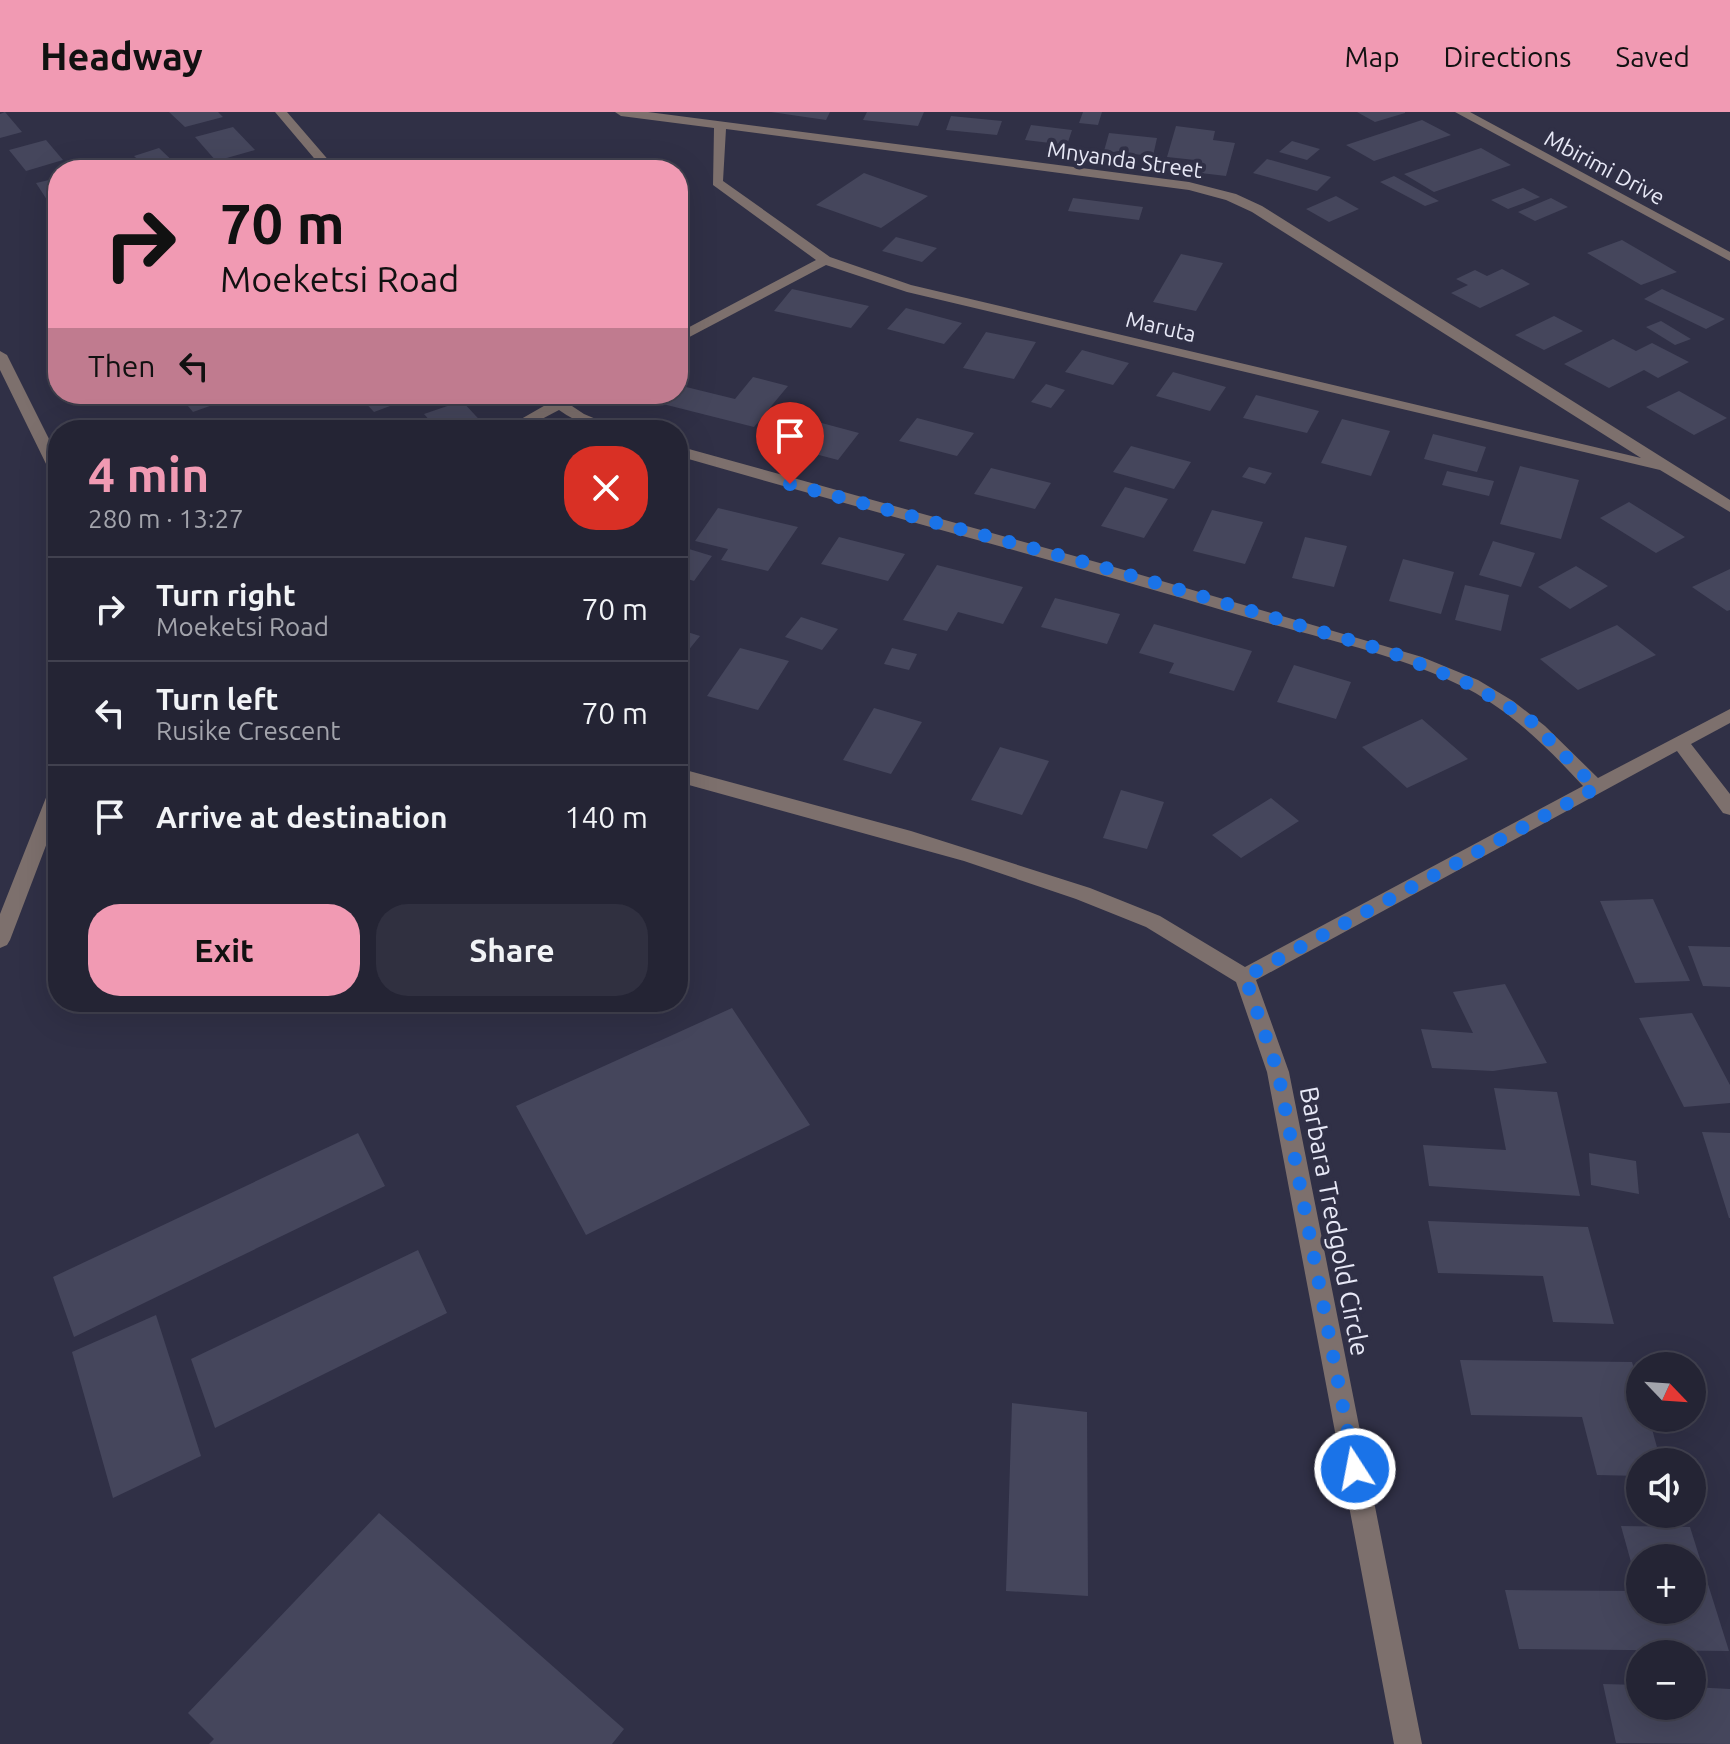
<!DOCTYPE html>
<html lang="en">
<head>
<meta charset="utf-8">
<style>
	:root { --surface:#242434; --page:#303040; --text:#f1f3f6; --muted:#a3a4ac; --line:#41414f; --accent:#f19ab3 }
	body { margin:0; font-family:Ubuntu,sans-serif; background:var(--page); color:var(--text); height:100vh; display:flex; flex-direction:column; font-size:30px; white-space:nowrap }
	* { box-sizing:border-box; margin:0 }
	p { font-size:26px; color:var(--muted) }
	.icon { flex:none; width:44px; height:44px; fill:none; stroke:currentColor; stroke-width:2; stroke-linecap:round; stroke-linejoin:round }
	.map { position:relative; flex:1; overflow:hidden }
	.sheet { position:absolute; left:48px; top:308px; width:640px; height:592px; display:flex; flex-direction:column; background:var(--surface); border-radius:32px; box-shadow:0 8px 32px #0002,0 0 0 2px var(--line) }
	.sheet>* { flex:none }
	.top-card { position:absolute; left:48px; top:48px; width:640px; height:244px; border-radius:32px; box-shadow:0 8px 32px #0002,0 0 0 2px var(--line); background:#f19ab3; color:#111; overflow:hidden }
	.needle { width:52px; rotate:115deg }
	.controls { position:absolute; left:1626px; top:1240px; display:grid; gap:16px }
	.controls a { display:grid; place-items:center; width:80px; height:80px; border-radius:50%; background:var(--surface); box-shadow:0 8px 32px #0002,0 0 0 2px var(--line); font-size:40px }
	.pin { position:absolute; display:grid; place-items:center; width:68px; height:68px; color:#fff; margin:-82px -34px; border-radius:50% 50% 50% 0; rotate:-45deg; box-shadow:0 0 8px #0007 }
	.pin .icon { rotate:45deg }
	.me { position:absolute; width:88px; margin:-44px; rotate:349deg; stroke-linejoin:round; filter:drop-shadow(0 0 6px #0008) }
	.turn { display:flex; align-items:center; gap:28px; height:168px; padding:0 40px; font-size:36px }
	.turn .icon { width:104px; height:104px; stroke-width:2.5 }
	.turn b { display:block; font-size:56px; line-height:68px }
	.then { display:flex; align-items:center; height:76px; padding:0 40px; background:#0003; gap:16px; font-size:30px }
	.round { display:grid; place-items:center; flex:none; width:84px; height:84px; border-radius:32px; background:var(--page) }
	.headline { display:flex; align-items:center; justify-content:space-between; height:136px; padding:0 40px }
	h1 { font-size:48px; font-weight:700; line-height:60px; color:var(--accent) }
	.cta { display:flex; gap:16px; margin-top:auto; padding:16px 40px }
	.cta a { flex:1; height:92px; border-radius:32px; background:var(--accent); color:#111; font-size:32px; font-weight:700; line-height:92px; text-align:center }
	.cta a+a { background:var(--page); color:var(--text) }
	ul { padding:0; list-style:none }
	li { display:flex; align-items:center; gap:24px; height:104px; padding:0 40px; border-top:2px solid var(--line) }
	li div { flex:1 }
	li b { display:block; font-size:30px }
	li em { font-style:normal }
	header { display:flex; align-items:center; gap:48px; box-sizing:border-box; height:112px; padding:0 40px; background:var(--accent); color:#111 }
	header strong { font-size:38px }
	nav { display:flex; gap:44px; margin-inline-start:auto; font-size:28px }
	.map>svg:first-child { display:block }
</style>
</head>
<body>
<header>
<strong>Headway</strong>
<nav><a>Map</a><a>Directions</a><a>Saved</a></nav>
</header>
<div class="map">
<svg width="1730" height="1632" viewBox="0 0 1730 1632">
	<rect width="100%" height="100%" fill="#303046"/>
	<path fill="#45465c" d="M5 0 22 20 0 26V2Z
		M169 0H218L223 5 185 15Z
		M771 0H830L826 8Z
		M867 0H924L918 14 863 8Z
		M1083 0H1102L1098 13 1079 11Z
		M1357 0H1405V1L1375 10Z
		M951 4 1002 9 997 23 946 18Z
		M1422 8 1451 23 1374 49 1346 33Z
		M1031 13 1072 18 1067 33 1025 28Z
		M1176 14 1215 19 1213 28 1235 31 1226 64 1192 60 1195 48 1167 45Z
		M233 15 255 38 216 49 195 25Z
		M1109 21 1157 26 1153 44 1104 39Z
		M46 28 63 48 26 59 9 38Z
		M1292 29 1320 37 1307 48 1279 40Z
		M159 36 182 58H149L134 44Z
		M1481 36 1511 53 1434 80 1404 62Z
		M1267 47 1331 65 1317 79 1253 61Z
		M864 61 928 84 881 116 816 93Z
		M1394 64 1439 89 1425 94 1380 70Z
		M58 66V88L49 91 36 71Z
		M1523 76 1540 85 1508 97 1491 88Z
		M1336 84 1359 97 1329 110 1306 97Z
		M1073 86 1143 95 1139 108 1068 99Z
		M1551 86 1568 95 1535 109 1518 100Z
		M896 125 937 136 922 150 882 139Z
		M1622 128 1677 160 1641 173 1587 141Z
		M1181 142 1223 151 1196 199 1153 190Z
		M1502 157 1530 172 1480 196 1451 181 1468 173 1456 167 1475 158 1487 164Z
		M792 177 869 194 851 216 774 199Z
		M1662 177 1725 207 1706 217 1644 187Z
		M906 196 962 211 944 232 887 217Z
		M1554 204 1583 219 1544 238 1515 223Z
		M1661 209 1691 227 1675 233 1646 215Z
		M986 220 1036 230 1014 267 963 256Z
		M1613 227 1636 239 1652 231 1689 250 1658 266 1644 258 1609 276 1564 252Z
		M1082 238 1129 251 1113 273 1065 260Z
		M1173 260 1226 275 1210 299 1156 284Z
		M753 265 788 274 754 315 655 290 662 282H678V273L735 287Z
		M1046 272 1065 278 1051 296 1031 290Z
		M1679 279 1727 306 1694 323 1646 295Z
		M178 282H233L235 285 193 300Z
		M357 282H422L374 300Z
		M1256 283 1319 299 1307 321 1243 306Z
		M462 289 488 317 438 318 424 302Z
		M803 306 859 321 838 348 781 333Z
		M917 306 974 321 957 344 899 329Z
		M1342 307 1390 319 1371 364 1321 351Z
		M1433 322 1486 335 1477 360 1424 347Z
		M1131 334 1191 350 1174 377 1113 360Z
		M1520 354 1579 368 1561 427 1500 412Z
		M1249 355 1272 361 1265 372 1242 365Z
		M991 356 1051 371 1035 397 974 382Z
		M1447 359 1494 369 1489 384 1442 373Z
		M1125 375 1168 387 1144 426 1101 414Z
		M1629 390 1685 425 1656 441 1600 406Z
		M718 396 798 415 768 459 721 448 728 437 695 429Z
		M1212 398 1263 410 1245 452 1193 439Z
		M839 425 905 442 888 469 821 452Z
		M1305 425 1347 434 1334 475 1292 466Z
		M1493 429 1535 441 1521 475 1479 463Z
		M689 437 712 444 694 469 678 464V451Z
		M1403 447 1454 460 1441 502 1389 489Z
		M937 453 1023 475 1003 512 958 500 947 519 903 508Z
		M1576 454 1608 474 1570 497 1538 475Z
		M1730 457V498L1727 499 1692 475Z
		M1465 473 1509 483 1501 519 1455 508Z
		M1055 486 1120 502 1107 532 1041 515Z
		M801 505 838 517 822 538 785 525Z
		M1154 512 1252 539 1234 579 1169 561 1174 551 1139 541Z
		M1617 513 1656 543 1578 578 1540 547Z
		M678 517 700 524 678 551Z
		M740 536 789 549 758 598 707 584Z
		M892 536 917 542 909 558 884 552Z
		M1294 553 1351 570 1336 607 1277 590Z
		M874 596 922 610 891 662 843 648Z
		M1422 607 1468 647 1407 676 1362 635Z
		M1000 635 1049 649 1022 703 971 688Z
		M1121 678 1164 690 1147 737 1103 726Z
		M1271 686 1299 709 1241 746 1212 723Z
		M1653 787 1690 869 1635 871 1600 789Z
		M1688 834 1730 835V875L1703 874Z
		M1505 872 1547 951 1493 959 1432 956 1421 917 1473 921 1453 880Z
		M732 896 810 1013 586 1123 516 994Z
		M1692 901 1730 973V991L1684 995 1639 906Z
		M1494 976 1557 980 1580 1084 1429 1074 1423 1033 1506 1038Z
		M1702 1020 1730 1021V1106H1729Z
		M358 1021 385 1074 74 1225 53 1165Z
		M1589 1041 1636 1049 1639 1082 1591 1073Z
		M1428 1109 1588 1115 1614 1212 1553 1210 1543 1164 1438 1161Z
		M418 1138 447 1201 215 1316 191 1247Z
		M156 1203 201 1344 113 1386 72 1240Z
		M1460 1248 1632 1250 1640 1277V1306H1649L1661 1350H1640V1364L1597 1363 1582 1305 1471 1303Z
		M1012 1291 1087 1300 1088 1484 1006 1479Z
		M379 1401 624 1617 612 1632H209L214 1627 188 1601Z
		M1621 1414 1690 1415 1729 1539 1519 1537 1505 1478 1640 1479V1498H1692V1446H1640L1639 1479Z
		M1603 1572 1640 1573V1594H1692V1575L1730 1577V1632L1616 1631Z"/>
	<g fill="none" stroke-linecap="round" stroke-linejoin="round">
		<path fill="#7d706d" fill-rule="evenodd" d="M275 0H287L337 58H324Z
			M615 0H648L1189 70 1236 82 1262 94 1730 388V400L1660 358 907 180 826 153 678 231V221L816 148 713 73 714 16 621 4ZM726 17 1189 78 1226 88 1252 100 1641 346 911 173 830 145 723 69Z
			M1455 0H1470L1730 140V149Z
			M0 239 7 243 58 345V365L50 360 0 258Z
			M539 282 560 285 583 282 569 292 584 302 622 318C597 318 579 312 559 298L521 318H502L549 291Z
			M678 334 1107 453 1422 545 1478 568 1513 589 1545 614 1598 666 1730 597V611L1691 632 1730 682V703L1723 701 1677 639 1256 868 1289 960 1422 1632H1394L1267 960 1236 870 1146 815 1076 787 964 749 678 670V656L911 719 1090 776 1160 804 1245 855 1583 674C1549 637 1513 601 1468 577 1395 540 1310 524 1232 501 1048 446 862 397 678 344Z
			M58 671V702L10 828 7 833 0 836V802L49 678Z"/>
	</g>
	<g fill="none" stroke-linecap="round" stroke-linejoin="round">
		<path stroke="#1a73e8" stroke-width="14" stroke-dasharray="0 25.2" d="M790 372 1092 452 1390 540 1472 573 1530 608 1596 676 1245 865 1278 960 1355 1357"/>
	</g>
	<g text-anchor="middle" dominant-baseline="central" stroke-width="8" stroke-linejoin="round" paint-order="stroke">
		<g font-size="22" fill="#e7e8f6" stroke="#303046">
			<text transform="translate(1125 47) rotate(8)">Mnyanda Street</text>
			<text transform="translate(1605 55) rotate(28)">Mbirimi Drive</text>
			<text transform="translate(1161 214) rotate(13)">Maruta</text>
		</g>
		<g font-size="26" fill="#e7e8f6" stroke="#303046">
			<text transform="translate(1335 1109) rotate(79)">Barbara Tredgold Circle</text>
		</g>
	</g>
</svg>
<div class="controls">
<a><svg class="needle" viewBox="-14 -14 28 28"><path d="M0-13l5 13h-10z" fill="#e53935"/><path d="M0 13l5-13h-10z" fill="#a3a4ac"/></svg></a>
<a><svg class="icon" aria-label="sound" viewBox="0 0 24 24"><path d="M4 9h4l5-4v14l-5-4H4zM17 9q2 3 0 6"/></svg></a>
<a>+</a>
<a>−</a>
</div>
<div class="pin" style="left:790px;top:372px;background:#d93025"><svg class="icon" aria-label="arrive" viewBox="0 0 24 24"><path d="M6 21V4h12l-3 4 3 4H6"/></svg></div>
<svg class="me" style="left:1355px;top:1357px" viewBox="-20 -20 40 40"><circle r="17" fill="#1a73e8" stroke="#fff" stroke-width="3"/><path d="M0-11L8 9 0 5-8 9z" fill="#fff"/></svg>
<div class="top-card">
<div class="turn"><svg class="icon" aria-label="right" viewBox="0 0 24 24"><path d="M7 20v-9h11M14 6l5 5-5 5"/></svg><div><b>70 m</b>Moeketsi Road</div></div>
<div class="then">Then<svg class="icon" aria-label="left" viewBox="0 0 24 24"><path d="M17 20v-9H6M10 6l-5 5 5 5"/></svg></div>
</div>
<section class="sheet">
<div class="headline"><div><h1>4 min</h1><p>280 m · 13:27</p></div><a class="round" style="background:#d93025;color:#fff"><svg class="icon" aria-label="close" viewBox="0 0 24 24"><path d="M6 6l12 12M18 6L6 18"/></svg></a></div>
<ul>
<li><svg class="icon" aria-label="right" viewBox="0 0 24 24"><path d="M7 20v-9h11M14 6l5 5-5 5"/></svg><div><b>Turn right</b><p>Moeketsi Road</p></div><em>70 m</em></li>
<li><svg class="icon" aria-label="left" viewBox="0 0 24 24"><path d="M17 20v-9H6M10 6l-5 5 5 5"/></svg><div><b>Turn left</b><p>Rusike Crescent</p></div><em>70 m</em></li>
<li><svg class="icon" aria-label="arrive" viewBox="0 0 24 24"><path d="M6 21V4h12l-3 4 3 4H6"/></svg><div><b>Arrive at destination</b></div><em>140 m</em></li>
</ul>
<div class="cta"><a>Exit</a><a>Share</a></div>
</section>
</div>
</body>
</html>
